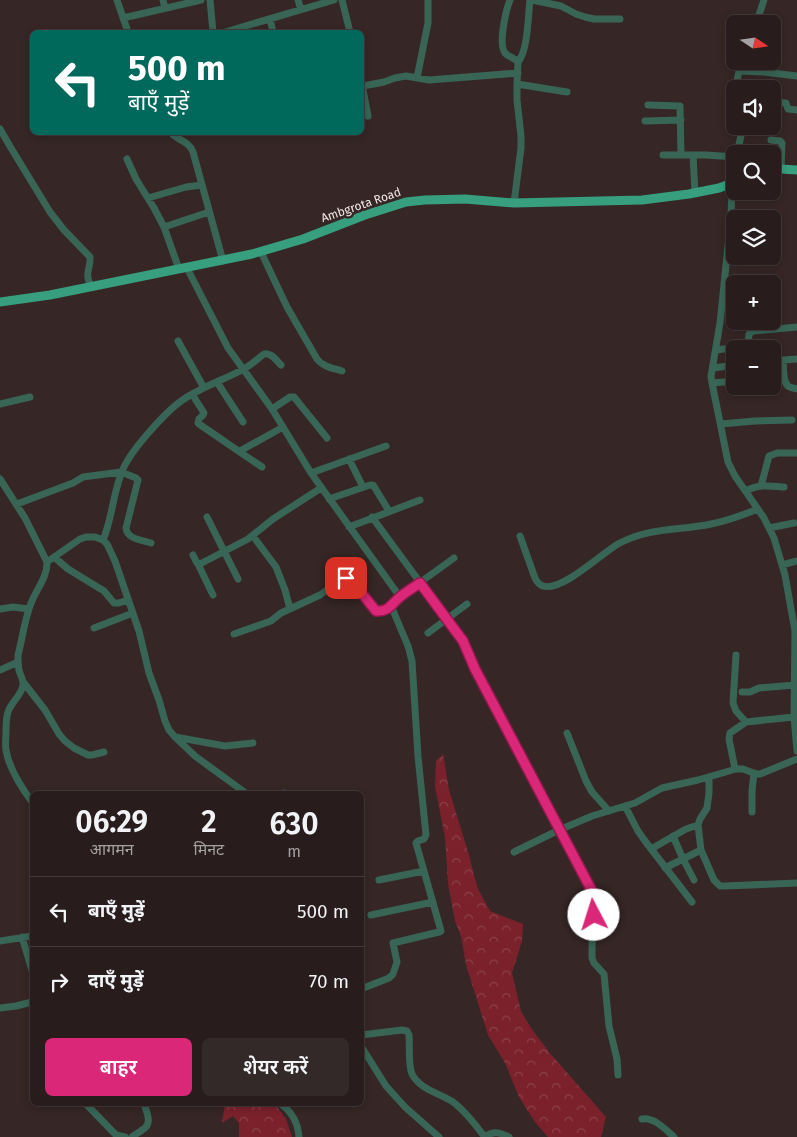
<!DOCTYPE html>
<html lang="hi">
<head>
<meta charset="utf-8">
<style>
	:root { --surface:#281c1c; --page:#342929; --text:#f1f3f6; --muted:#a5a1a3; --line:#443a3b; --accent:#db2777 }
	body { margin:0; font-family:"Fira Sans","Noto Sans Devanagari",sans-serif; background:var(--page); color:var(--text); height:100vh; display:flex; flex-direction:column; font-size:19px; white-space:nowrap }
	* { box-sizing:border-box; margin:0 }
	p { font-size:16px; color:var(--muted) }
	.icon { flex:none; width:28px; height:28px; fill:none; stroke:currentColor; stroke-width:2; stroke-linecap:round; stroke-linejoin:round }
	.map { position:relative; flex:1; overflow:hidden }
	.drawer { position:absolute; left:30px; top:791px; width:334px; height:315px; display:flex; flex-direction:column; background:var(--surface); border-radius:8px; box-shadow:0 2px 8px #0003,0 0 0 1px var(--line) }
	.drawer>* { flex:none }
	.banner { position:absolute; left:30px; top:30px; width:334px; height:105px; border-radius:8px; box-shadow:0 2px 8px #0003,0 0 0 1px var(--line); background:#00695c; color:#fff; overflow:hidden }
	.needle { width:32px; rotate:103deg }
	.controls { position:absolute; left:726px; top:15px; display:grid; gap:10px }
	.controls a { display:grid; place-items:center; width:55px; height:55px; border-radius:8px; background:var(--surface); box-shadow:0 2px 8px #0003,0 0 0 1px var(--line); font-size:25px }
	.pin { position:absolute; display:grid; place-items:center; width:42px; height:42px; color:#fff; margin:-21px; border-radius:10px; box-shadow:0 2px 8px #0006 }
	.me { position:absolute; width:55px; margin:-28px; rotate:355deg; stroke-linejoin:round; filter:drop-shadow(0 0 4px #0008) }
	.turn { display:flex; align-items:center; gap:18px; height:105px; padding:0 15px; font-size:22px }
	.turn .icon { width:65px; height:65px; stroke-width:2.5 }
	.turn b { display:block; font-size:35px; line-height:42px }
	.eta { display:flex; justify-content:space-evenly; align-items:center; height:85px; text-align:center }
	.eta b { font-size:30px; font-weight:600; line-height:35px }
	.action { display:flex; gap:10px; margin-top:auto; padding:10px 15px }
	.action a { flex:1; height:58px; border-radius:8px; background:var(--accent); color:#fff; font-size:20px; font-weight:600; line-height:58px; text-align:center }
	.action a+a { background:var(--page); color:var(--text) }
	ul { padding:0; list-style:none }
	li { display:flex; align-items:center; gap:15px; height:70px; padding:0 15px; border-top:1px solid var(--line) }
	li div { flex:1 }
	li b { display:block; font-size:19px }
	li em { font-style:normal }
	.map>svg:first-child { display:block }
</style>
</head>
<body>
<div class="map">
<svg width="797" height="1137" viewBox="0 0 797 1137">
	<defs>
		<pattern id="forest-crowns" width="20" height="18" patternUnits="userSpaceOnUse" patternTransform="scale(1.25)"><rect width="20" height="18" fill="#7a212c"/><path d="M2 6a3 3 0 1 1 6 0M12 15a3 3 0 1 1 6 0" fill="none" stroke="#8d414b"/></pattern>
	</defs>
	<rect width="100%" height="100%" fill="#362626"/>
	<path fill="url(#forest-crowns)" d="M443 754 449 790 469 855 474 875 478 889 490 911 523 924 522 941 512 973 521 1011 531 1028 549 1052 606 1117 601 1137H548L535 1122 519 1097 505 1063 488 1035 466 965 461 936 455 921 448 884 445 837 435 787 436 761Z
		M225 1104H275L286 1119 292 1137H239V1123L233 1116 222 1123Z"/>
	<g fill="none" stroke-linecap="round" stroke-linejoin="round">
		<path stroke="#386555" stroke-width="7" d="M117 0 128 32
			M163 0 165 8
			M210 0 213 32
			M298 0 301 10
			M342 0 350 32
			M510 0C506 10 498 44 505 53 508 57 514 57 518 62L517 84V100L521 136V148L514 203
			M532 0 561 6 576 14 585 17 594 19H620
			M123 18 201 0
			M270 19 273 32
			M756 24 764 0
			M225 32 334 0
			M518 62C528 51 528 16 530 0
			M739 71 764 72 797 76
			M417 78 428 23V0
			M361 80 368 116
			M517 84 567 92
			M363 86 384 82 395 78 406 76 429 80 518 73
			M737 89V81L741 61
			M772 102 786 103 788 109 797 110
			M648 105 680 106 681 155
			M645 121 681 120
			M0 129 11 148 50 212 64 230 90 257C91 269 83 274 92 287
			M170 132C178 141 188 140 193 152L223 261
			M771 140 780 141 782 143 781 169
			M737 154 743 126
			M663 155H706L735 157
			M693 155 695 193
			M127 159 136 179 154 208 164 227 179 269
			M735 164 732 183 731 217 720 323 711 376 712 383 728 462 735 476 764 518 774 538 785 575 795 631 794 717 797 751
			M148 198 186 187 202 185
			M164 227 209 212
			M261 252 287 307 317 359C323 367 333 368 342 371
			M187 268 228 348 272 409 311 473 400 597
			M178 341 204 388
			M716 350 748 346 749 334 753 331 797 327
			M783 360C784 367 782 381 788 386 790 388 794 388 797 389
			M772 361 797 359
			M713 368 735 365
			M772 376 784 375
			M217 382 243 422
			M712 383 735 381
			M192 394 204 413 203 415 199 419 198 423 199 424 262 467
			M0 404 30 397
			M272 409 290 397H294L327 438
			M721 424 755 421 792 420
			M240 451 283 427
			M349 459 363 487
			M311 473 386 446
			M0 479 25 518 47 562C48 578 33 593 29 609 24 624 22 640 18 655 18 660 18 665 19 670 20 675 24 680 23 685 22 695 11 702 8 712 6 718 6 724 6 731 6 737 5 744 6 750 9 769 21 787 32 802
			M761 486 769 456 777 453H797
			M746 491C758 484 771 486 784 487
			M329 499 370 485H373L375 488 389 511
			M17 504 73 483 83 477 121 472 136 478 138 480 126 528C127 539 141 540 151 543
			M207 517 238 579
			M372 517 463 641 475 669 592 891C598 904 594 911 593 924 592 935 592 947 592 958L594 963 604 974 609 1026 617 1059 618 1075
			M349 527 420 500
			M769 528 794 523
			M253 536 276 567 285 590 290 609
			M520 536 535 578C537 582 539 585 543 586 562 592 602 553 618 544 649 527 678 531 711 524 727 521 743 515 758 509
			M103 540C113 517 113 489 124 467 133 448 167 410 184 399 202 387 223 380 242 370 250 366 257 359 264 354 271 352 276 360 281 365
			M193 555 197 563 200 564 248 539 273 519 321 488
			M54 557 68 569 104 591 114 603H119L128 600
			M47 562 80 539 86 537H95L103 540 107 544 115 561 139 631 149 673 159 700 165 721 169 730 175 737 195 756 247 794
			M198 564 213 595
			M782 565 797 561
			M0 609 13 607 29 609
			M94 628 133 613
			M428 633 467 604
			M234 634 271 621 281 613 320 595 344 578 349 579 351 580 376 611H382L392 606
			M736 655 733 703 736 711 746 722
			M0 670 18 662
			M24 683 45 710 59 734 65 741 74 748 88 755H92L104 752
			M742 692H750L759 688 795 685
			M567 733 586 781 592 792 609 811
			M175 737 225 746 253 743
			M735 769 729 739 730 733 746 722 794 717
			M709 777V793L707 808 700 819 698 825 701 850 714 880 720 886H725L797 883
			M278 794 284 793
			M625 806 638 831 645 841 692 902
			M752 812V791L754 773
			M673 836 683 859 694 880
			M651 849 686 829 698 825
			M514 852 559 830 592 816 635 803 662 788 698 780 736 769H743L756 774H760L797 759
			M665 868 701 850
			M379 880 424 871
			M371 915 433 902
			M22 937 32 970
			M0 941 32 936
			M361 989 389 978 393 974 397 962 393 943 439 932 441 931 416 843 418 841 424 839 426 835 418 756 412 661 408 646 392 608 393 603 400 597 454 558
			M0 1008 16 1006 32 1002
			M361 1035 402 1030 407 1031 409 1035C410 1046 408 1065 412 1074 420 1090 440 1093 453 1102 465 1111 475 1124 484 1136
			M361 1046 386 1086 405 1107 439 1137
			M86 1104 116 1135 125 1137
			M281 1104C292 1112 298 1123 299 1137
			M642 1119C654 1117 665 1129 674 1137
			M132 1137C135 1134 139 1133 142 1130 153 1124 147 1113 144 1104
			M484 1137C493 1131 500 1132 509 1137"/>
		<path stroke="#379e7e" stroke-width="9" d="M772 169H781L797 170
			M0 302 50 295 252 254 303 239 365 215 406 202 425 200 465 199 514 203 642 200 689 194 719 188 735 182"/>
	</g>
	<g fill="none" stroke-linecap="round" stroke-linejoin="round">
		<defs>
			<path id="route" d="M346 578 351 580 376 611C389 612 391 604 400 597 406 592 413 588 420 583L463 641 475 669 592 891 596 899 594 915"/>
		</defs>
		<use href="#route" stroke="#8e194d" stroke-width="12"/>
		<use href="#route" stroke="#db2777" stroke-width="9"/>
	</g>
	<g text-anchor="middle" dominant-baseline="central" stroke-width="5" stroke-linejoin="round" paint-order="stroke">
		<g font-size="12" fill="#f2e7e7" stroke="#362626">
			<text transform="translate(361 205) rotate(-19)">Ambgrota Road</text>
		</g>
	</g>
</svg>
<div class="controls">
<a><svg class="needle" viewBox="-14 -14 28 28"><path d="M0-13l5 13h-10z" fill="#e53935"/><path d="M0 13l5-13h-10z" fill="#a5a1a3"/></svg></a>
<a><svg class="icon" aria-label="sound" viewBox="0 0 24 24"><path d="M4 9h4l5-4v14l-5-4H4zM17 9q2 3 0 6"/></svg></a>
<a><svg class="icon" aria-label="search" viewBox="0 0 24 24"><circle cx="10" cy="10" r="6"/><path d="M15 15l6 6"/></svg></a>
<a><svg class="icon" aria-label="layers" viewBox="0 0 24 24"><path d="M12 4l9 5-9 5-9-5zM3 14l9 5 9-5"/></svg></a>
<a>+</a>
<a>−</a>
</div>
<div class="pin" style="left:346px;top:578px;background:#d93025"><svg class="icon" aria-label="arrive" viewBox="0 0 24 24"><path d="M6 21V4h12l-3 4 3 4H6"/></svg></div>
<svg class="me" style="left:594px;top:915px" viewBox="-20 -20 40 40"><circle r="19" fill="#fff"/><path d="M0-13L10 11 0 6-10 11z" fill="#db2777"/></svg>
<div class="banner">
<div class="turn"><svg class="icon" aria-label="left" viewBox="0 0 24 24"><path d="M17 20v-9H6M10 6l-5 5 5 5"/></svg><div><b>500 m</b>बाएँ मुड़ें</div></div>
</div>
<section class="drawer">
<div class="eta">
<div><b>06:29</b><p>आगमन</p></div>
<div><b>2</b><p>मिनट</p></div>
<div><b>630</b><p>m</p></div>
</div>
<ul>
<li><svg class="icon" aria-label="left" viewBox="0 0 24 24"><path d="M17 20v-9H6M10 6l-5 5 5 5"/></svg><div><b>बाएँ मुड़ें</b></div><em>500 m</em></li>
<li><svg class="icon" aria-label="right" viewBox="0 0 24 24"><path d="M7 20v-9h11M14 6l5 5-5 5"/></svg><div><b>दाएँ मुड़ें</b></div><em>70 m</em></li>
</ul>
<div class="action"><a>बाहर</a><a>शेयर करें</a></div>
</section>
</div>
</body>
</html>
